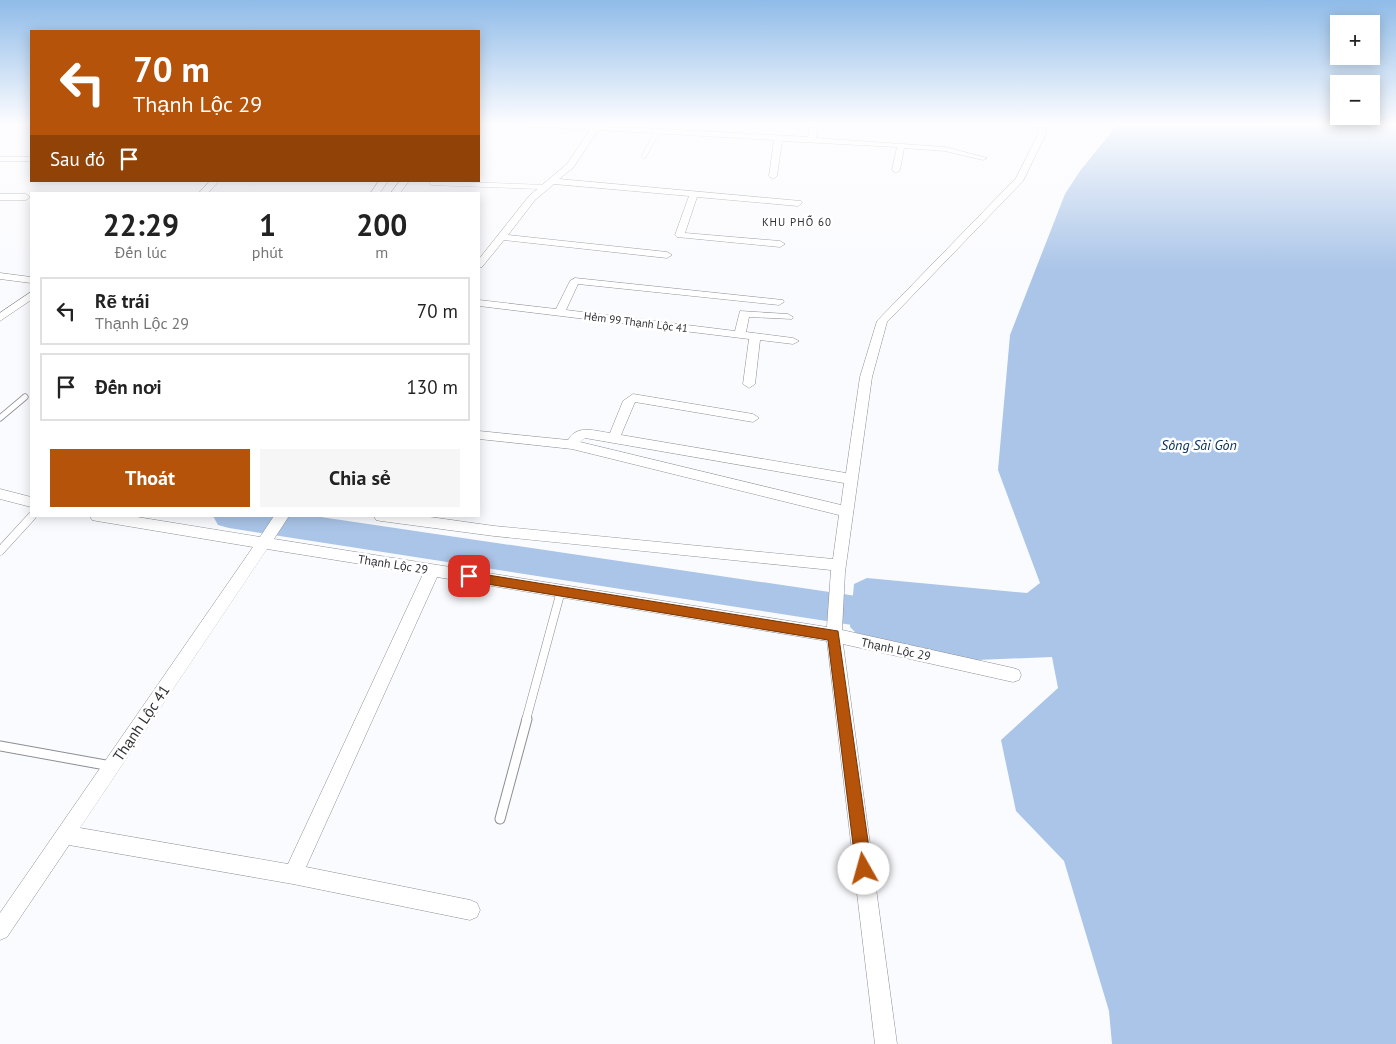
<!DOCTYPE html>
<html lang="vi">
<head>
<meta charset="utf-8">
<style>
	:root { --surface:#fff; --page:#f6f6f6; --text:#222; --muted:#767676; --line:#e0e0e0; --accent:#b45309 }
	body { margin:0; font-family:"PT Sans",sans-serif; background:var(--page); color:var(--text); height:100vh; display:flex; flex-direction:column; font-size:19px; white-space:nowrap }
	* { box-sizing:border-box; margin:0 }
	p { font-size:16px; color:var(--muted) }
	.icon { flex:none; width:28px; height:28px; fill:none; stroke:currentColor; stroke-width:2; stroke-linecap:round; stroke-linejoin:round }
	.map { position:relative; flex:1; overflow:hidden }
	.drawer { position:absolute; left:30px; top:192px; width:450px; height:325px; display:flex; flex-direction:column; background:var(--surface); border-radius:0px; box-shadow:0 2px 12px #0003 }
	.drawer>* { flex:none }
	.banner { position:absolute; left:30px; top:30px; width:450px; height:152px; border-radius:0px; box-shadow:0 2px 12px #0003; background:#b45309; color:#fff; overflow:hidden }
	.tools { position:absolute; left:1330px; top:15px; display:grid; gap:10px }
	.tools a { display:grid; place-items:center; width:50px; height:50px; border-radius:0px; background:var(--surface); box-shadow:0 2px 12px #0003; font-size:25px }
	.pin { position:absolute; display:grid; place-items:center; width:42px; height:42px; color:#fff; margin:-21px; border-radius:10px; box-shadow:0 2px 8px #0006 }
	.me { position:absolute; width:55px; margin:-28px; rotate:353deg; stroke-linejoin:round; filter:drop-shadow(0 0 4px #0008) }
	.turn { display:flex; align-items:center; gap:18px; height:105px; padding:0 20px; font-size:22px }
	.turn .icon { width:65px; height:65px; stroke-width:2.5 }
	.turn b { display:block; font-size:35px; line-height:42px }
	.then { display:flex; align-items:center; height:48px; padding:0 20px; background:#0003; gap:10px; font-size:19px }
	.eta { display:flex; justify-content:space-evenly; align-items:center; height:85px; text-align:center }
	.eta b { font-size:30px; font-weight:800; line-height:35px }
	.button { display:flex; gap:10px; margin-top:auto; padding:10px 20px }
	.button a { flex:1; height:58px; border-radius:0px; background:var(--accent); color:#fff; font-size:20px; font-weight:800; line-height:58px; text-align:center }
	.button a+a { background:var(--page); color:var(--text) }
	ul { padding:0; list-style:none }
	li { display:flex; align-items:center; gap:15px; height:68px; margin:0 10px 8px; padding:0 10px; border:2px solid var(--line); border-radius:0px }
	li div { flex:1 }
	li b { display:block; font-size:19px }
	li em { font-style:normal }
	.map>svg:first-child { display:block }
</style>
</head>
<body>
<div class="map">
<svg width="1396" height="1044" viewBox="0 0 1396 1044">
	<rect width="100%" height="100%" fill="#fafbfe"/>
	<path fill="#aac5e8" d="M1118 124H1396V1044H1112L1109 1011 1064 861 1016 811 1001 740 1058 688 1052 657 977 660 861 638 850 627 854 584 867 578 1027 593 1040 583 998 470 1010 335 1065 194 1080 171Z"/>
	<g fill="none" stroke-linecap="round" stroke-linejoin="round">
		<path fill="#aac5e8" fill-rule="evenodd" d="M213 516H314L897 602 910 606 915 617 910 628 897 632 229 528 218 525Z"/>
		<defs>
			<path id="lane-far3" d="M644 156 657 131
				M432 183 544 187"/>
			<path id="lane-far2" d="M0 418 25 397"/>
			<path id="lane-far1" d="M0 551 32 516
				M526 720 561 591"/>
			<path id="lane" d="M0 746 111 766
				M500 819 527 719"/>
			<path id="street" d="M529 124H605V126L808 137 810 124H818L816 138 945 147 987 158 983 160 945 151 904 148 900 170 896 173 892 170 897 147 782 141 777 176 773 179 769 176 774 140 598 130 573 168 559 179 801 201 802 203 798 206 697 197 685 233 780 241 785 244 780 247 677 237 675 235 689 196 554 184 535 200 508 235 667 252 672 255 667 258 504 240 482 267 479 268V259L529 196 567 164 590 130 533 126Z
				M1039 124H1047L1046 134 1023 181 887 322 872 377 845 572 842 630 1013 668 1019 670 1021 675 1019 680 1013 682 843 644 897 1044H875L827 641 437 577 306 867 470 900 477 903 480 910 477 917 470 920 293 884 69 845 7 937 0 940V913L253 547 97 521 92 520 90 516H131L260 537 274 516H289L274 539 827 627 831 570 494 536 381 521 376 520 374 516H423L494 526 833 559 839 515 572 449 479 439V431L568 440C577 424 595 431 610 433L623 401 633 394 753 414 759 418 753 422 635 402 621 435 846 473 860 377 877 321 1016 178 1038 134ZM585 438 844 483 841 505 580 442ZM267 549 423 574 288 864 80 828Z
				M0 157H31V161H0Z
				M210 181H219L207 194H198Z
				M379 181H388L379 194H370Z
				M400 181H409L399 194H390Z
				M0 194H26L30 197 26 200H0Z
				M0 273 31 277V283L0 279Z
				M575 278 783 300 784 302 779 305 578 284 566 310 735 331 740 311 788 314 793 317 792 319 749 317 746 332 793 338 799 341 793 344 760 340 755 384 749 388 743 384 749 339 479 306V300L556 309 570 281Z
				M31 292V300L0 321V313Z
				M0 489 31 497V507L0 499Z"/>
		</defs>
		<use href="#lane-far3" stroke="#8b8f95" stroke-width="5"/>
		<use href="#lane-far2" stroke="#8b8f95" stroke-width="7"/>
		<use href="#lane-far1" stroke="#8b8f95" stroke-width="9"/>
		<use href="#lane" stroke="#8b8f95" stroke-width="11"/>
		<use href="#street" stroke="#8b8f95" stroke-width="1"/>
		<use href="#lane-far3" stroke="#fff" stroke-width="4.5"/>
		<use href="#lane-far2" stroke="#fff" stroke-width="5.5"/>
		<use href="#lane-far1" stroke="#fff" stroke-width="8"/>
		<use href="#lane" stroke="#fff" stroke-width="9"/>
		<use href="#street" fill="#fff" fill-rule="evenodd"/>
	</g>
	<linearGradient id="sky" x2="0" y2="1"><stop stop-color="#8fbbe8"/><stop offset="0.46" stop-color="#fdfdff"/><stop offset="1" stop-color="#fdfdff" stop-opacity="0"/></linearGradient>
	<rect width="1396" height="270" fill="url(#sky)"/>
	<path fill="#b45309" stroke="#753606" d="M469 572 838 631 872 869 869 874 864 877 858 874 856 869 828 640 469 581 464 580 463 576 464 573Z"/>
	<g text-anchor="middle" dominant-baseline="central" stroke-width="5" stroke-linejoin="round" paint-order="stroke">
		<g font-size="11" letter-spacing="1" fill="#2e3032" stroke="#fff">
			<text x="797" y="222">KHU PHỐ 60</text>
		</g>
		<g font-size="11" fill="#2e3032" stroke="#fff">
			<text transform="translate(636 322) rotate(7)">Hẻm 99 Thạnh Lộc 41</text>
		</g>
		<g font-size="12" fill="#2e3032" stroke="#fff">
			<text transform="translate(393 564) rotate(9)">Thạnh Lộc 29</text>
			<text transform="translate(896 649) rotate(12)">Thạnh Lộc 29</text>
		</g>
		<g font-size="14" font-style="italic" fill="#052b56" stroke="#fff">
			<text x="1199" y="445">Sông Sài Gòn</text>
		</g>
		<g font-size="15" fill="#2e3032" stroke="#fff">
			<text transform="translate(141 723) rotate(-56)">Thạnh Lộc 41</text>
		</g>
	</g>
</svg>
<div class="tools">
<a>+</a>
<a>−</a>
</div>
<div class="pin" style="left:469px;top:576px;background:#d93025"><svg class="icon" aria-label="arrive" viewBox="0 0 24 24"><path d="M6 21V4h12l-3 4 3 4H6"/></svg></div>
<svg class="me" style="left:864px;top:869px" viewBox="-20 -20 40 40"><circle r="19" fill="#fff"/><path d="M0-13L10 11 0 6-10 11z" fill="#b45309"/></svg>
<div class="banner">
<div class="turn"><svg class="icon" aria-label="left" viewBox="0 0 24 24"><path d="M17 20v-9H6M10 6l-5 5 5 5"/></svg><div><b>70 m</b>Thạnh Lộc 29</div></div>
<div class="then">Sau đó<svg class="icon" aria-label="arrive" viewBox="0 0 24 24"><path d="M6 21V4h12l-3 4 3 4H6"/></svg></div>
</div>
<section class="drawer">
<div class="eta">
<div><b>22:29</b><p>Đến lúc</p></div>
<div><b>1</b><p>phút</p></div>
<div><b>200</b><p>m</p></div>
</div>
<ul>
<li><svg class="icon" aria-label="left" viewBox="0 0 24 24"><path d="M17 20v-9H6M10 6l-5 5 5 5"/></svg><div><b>Rẽ trái</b><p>Thạnh Lộc 29</p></div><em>70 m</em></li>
<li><svg class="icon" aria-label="arrive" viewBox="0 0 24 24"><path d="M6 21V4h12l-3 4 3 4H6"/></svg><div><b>Đến nơi</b></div><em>130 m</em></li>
</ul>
<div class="button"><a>Thoát</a><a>Chia sẻ</a></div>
</section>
</div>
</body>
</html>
